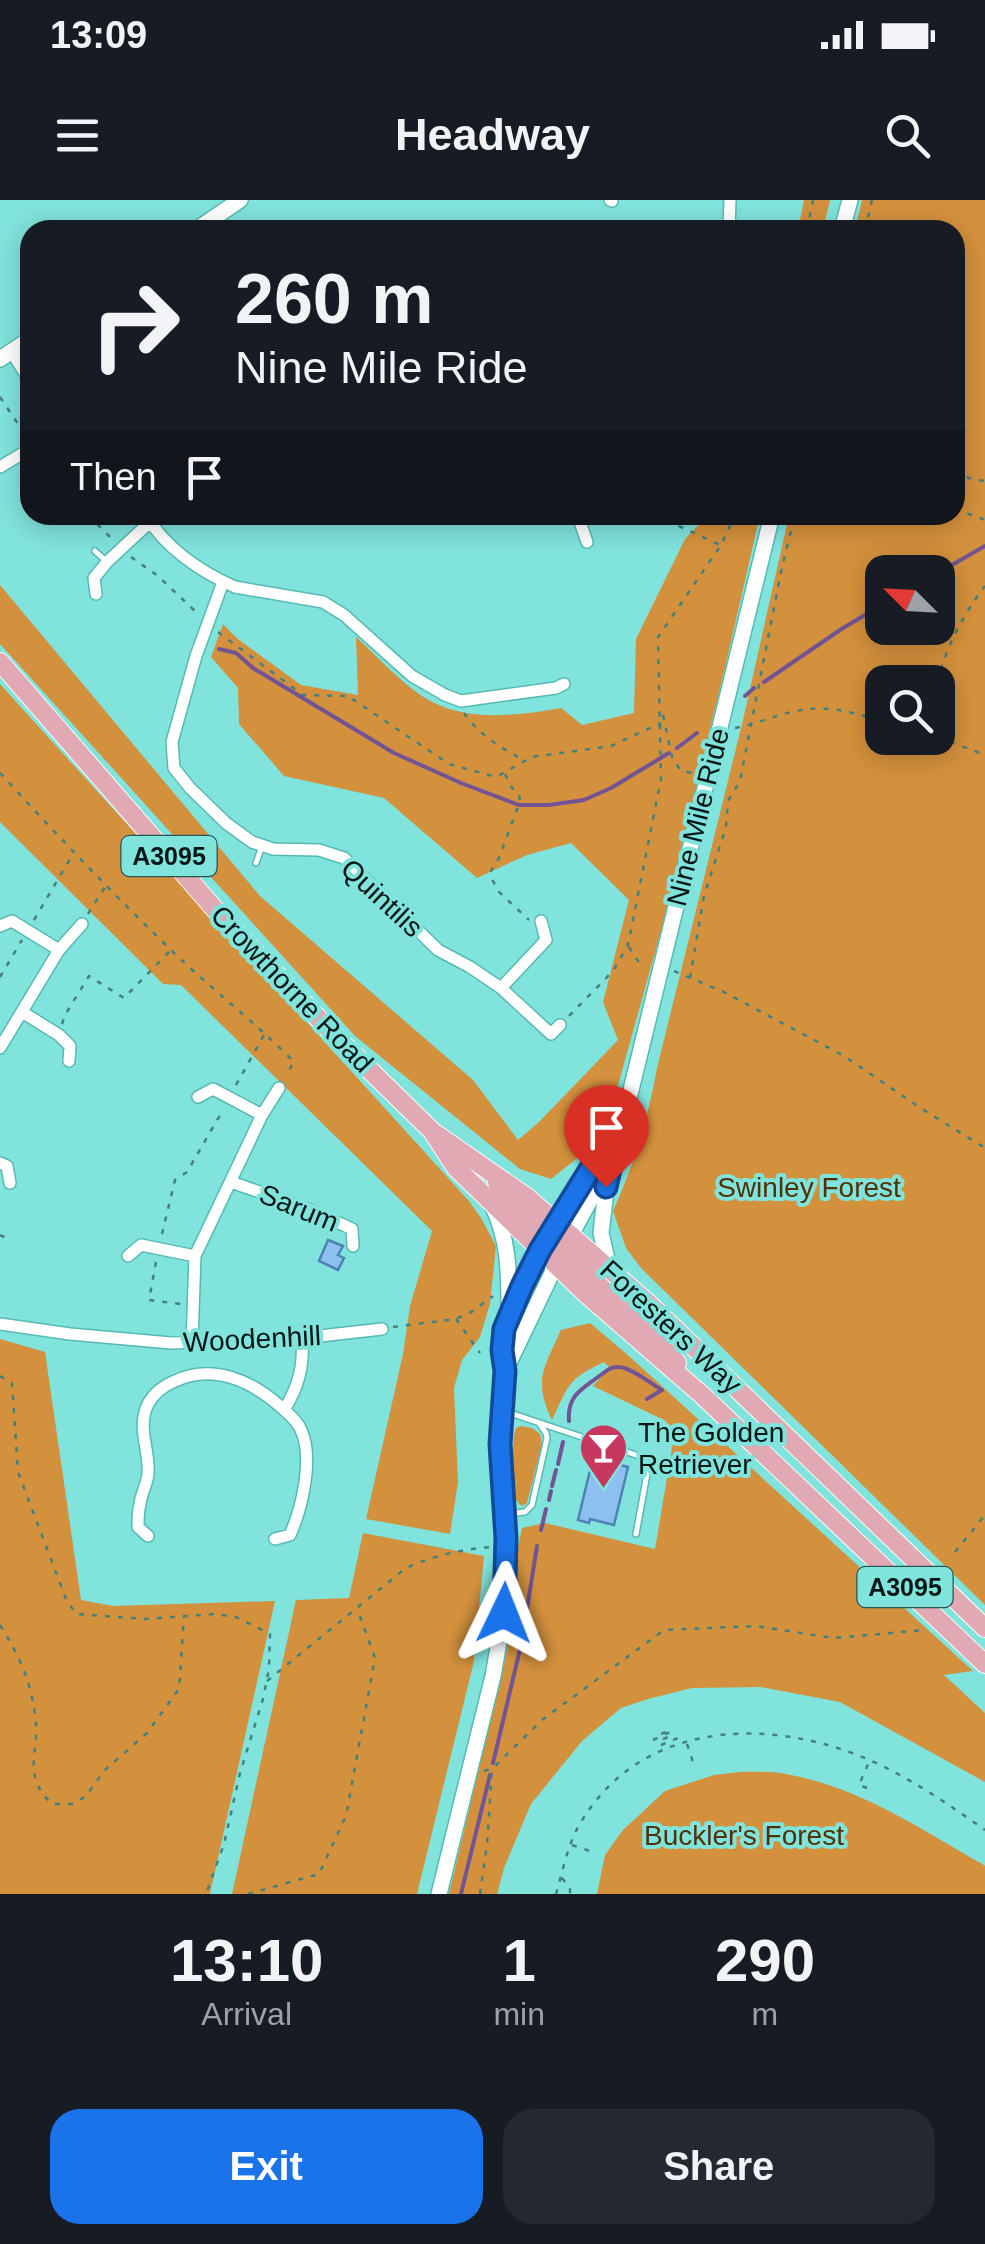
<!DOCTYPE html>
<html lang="en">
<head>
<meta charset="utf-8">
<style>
	:root { --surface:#171b24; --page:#242831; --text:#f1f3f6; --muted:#9ea1a6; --accent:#1a73e8 }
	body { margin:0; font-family:Helvetica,sans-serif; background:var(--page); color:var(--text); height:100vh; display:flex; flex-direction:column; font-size:38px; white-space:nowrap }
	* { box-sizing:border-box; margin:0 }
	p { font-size:32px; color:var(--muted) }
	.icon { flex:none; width:55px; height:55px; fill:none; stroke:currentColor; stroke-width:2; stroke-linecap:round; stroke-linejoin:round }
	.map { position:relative; height:1694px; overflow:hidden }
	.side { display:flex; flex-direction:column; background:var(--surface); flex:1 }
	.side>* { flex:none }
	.hud { position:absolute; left:20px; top:20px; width:945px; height:305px; border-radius:30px; box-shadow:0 5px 25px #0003; background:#171b24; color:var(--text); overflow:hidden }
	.needle { width:65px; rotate:294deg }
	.buttons { position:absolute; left:865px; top:355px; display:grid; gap:20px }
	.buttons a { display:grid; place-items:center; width:90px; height:90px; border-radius:20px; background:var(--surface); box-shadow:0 5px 25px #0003; font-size:50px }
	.pin { position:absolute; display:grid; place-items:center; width:85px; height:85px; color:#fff; margin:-102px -42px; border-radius:50% 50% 50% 0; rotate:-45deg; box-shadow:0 0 10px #0007 }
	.pin .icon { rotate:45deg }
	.me { position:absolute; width:110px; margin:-55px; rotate:2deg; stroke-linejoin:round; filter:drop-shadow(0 0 8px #0008) }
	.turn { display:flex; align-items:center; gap:35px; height:210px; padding:0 50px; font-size:45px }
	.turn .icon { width:130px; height:130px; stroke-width:2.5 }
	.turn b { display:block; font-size:70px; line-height:85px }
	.then { display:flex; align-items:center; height:95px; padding:0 50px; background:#0003; gap:20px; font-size:38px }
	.eta { display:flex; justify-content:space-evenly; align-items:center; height:170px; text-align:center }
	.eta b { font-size:60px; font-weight:700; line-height:70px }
	.button { display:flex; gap:20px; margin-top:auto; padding:20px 50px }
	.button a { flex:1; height:115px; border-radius:30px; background:var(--accent); color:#fff; font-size:40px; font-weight:700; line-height:115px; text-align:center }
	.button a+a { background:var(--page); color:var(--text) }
	.status { display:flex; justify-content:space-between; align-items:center; height:70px; padding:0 50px; background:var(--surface); direction:ltr }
	.status svg { height:28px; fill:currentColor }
	header { display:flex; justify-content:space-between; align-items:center; height:130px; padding:0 50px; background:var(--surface); font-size:45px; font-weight:700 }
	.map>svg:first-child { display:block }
</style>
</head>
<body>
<div class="status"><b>13:09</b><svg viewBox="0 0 49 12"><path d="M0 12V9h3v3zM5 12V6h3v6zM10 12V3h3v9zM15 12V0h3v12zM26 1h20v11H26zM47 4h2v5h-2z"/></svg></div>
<header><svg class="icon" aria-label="menu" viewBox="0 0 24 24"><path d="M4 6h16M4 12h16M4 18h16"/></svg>Headway<svg class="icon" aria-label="search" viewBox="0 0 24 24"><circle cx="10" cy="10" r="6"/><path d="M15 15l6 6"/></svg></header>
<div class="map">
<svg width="985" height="1694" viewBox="0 0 985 1694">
	<rect width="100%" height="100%" fill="#80e3dc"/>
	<path fill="#d4913d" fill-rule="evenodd" d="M804 0H830L823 30H798Z
		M862 0H985V1405L641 1068 626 1048 613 1011C634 965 648 918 657 868L744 516 789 315H955V30H855ZM882 372H938V428H882ZM882 482H938V538H882Z
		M708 315H760L724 472 661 731 612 907 580 956 551 979 520 969 355 836 0 444V385L260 696 473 880 518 940 538 923 618 840 603 802 629 700 571 643 527 655 477 678 384 598 284 576 239 524 238 488 211 457 223 424 238 439 301 485 358 495 356 437C377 456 398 480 422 496 462 523 516 516 561 508L582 525 634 513 636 439 685 339Z
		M0 484 469 1001 481 1018 496 1046 490 1104 480 1137 462 1160 454 1188 458 1282 450 1334 366 1319 403 1154 410 1106 432 1031 181 785 163 784 0 622Z
		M590 1123 629 1156 973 1471 944 1475 985 1513V1582L840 1502 761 1487 692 1488 648 1499 621 1508 582 1541 531 1604 504 1668 497 1694H449L507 1451 515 1361 522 1328 545 1323 655 1349 673 1242 666 1221 593 1186 610 1168 604 1162C568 1179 569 1184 552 1220 533 1180 544 1168 561 1130Z
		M0 1139 45 1152 81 1400 113 1406 275 1401 210 1694H0Z
		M521 1226 532 1228 540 1234 542 1244 529 1295 527 1303 522 1306C504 1293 513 1256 514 1235L516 1228Z
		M363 1333 484 1356 474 1461 417 1694H232L296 1400 349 1398Z
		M740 1572C755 1572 771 1571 786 1574 859 1587 919 1628 982 1664L985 1666V1694H597L605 1655 623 1630 665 1591 714 1575Z"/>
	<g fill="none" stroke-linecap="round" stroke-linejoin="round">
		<path stroke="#725394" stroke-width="4" d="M938 373 985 346
			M219 449 236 453 253 468 394 553 461 583 519 605H549L584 600 611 588 669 553
			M764 482 843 428 882 405
			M745 496 754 488
			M677 548 697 533
			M569 1221C567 1196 581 1190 598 1177 604 1173 610 1166 619 1167 630 1167 652 1184 662 1190L647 1199
			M558 1264 563 1242
			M552 1286 556 1270
			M549 1300 551 1291
			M541 1330 546 1309
			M493 1563 522 1441 537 1346
			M461 1694 490 1575"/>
	</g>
	<path fill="#8ebff1" stroke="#4f82b4" stroke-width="2.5" d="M328 1040 343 1046 338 1055 344 1058 338 1070 319 1061Z
		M593 1258 628 1267 614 1325 590 1319 589 1323 578 1320Z"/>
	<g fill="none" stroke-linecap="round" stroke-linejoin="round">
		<defs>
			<path id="lane" d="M733 29H747
				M95 351 105 360
				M256 663 262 646
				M504 1211 645 1258 649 1263 636 1334
				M507 1314 525 1312 532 1305 547 1238 546 1233 539 1223"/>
			<path id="street" d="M610 0 612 1
				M729 30 730 0
				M11 151 30 181
				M0 267 30 249
				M146 315C165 348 201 372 235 387L323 402 344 415 412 476 445 495 461 501 556 488 564 484
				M585 315 580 322 587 342
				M223 382 196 456 172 542 174 568 190 588 226 623 252 642 273 649 319 650 344 658 438 750 470 767 501 788 551 834 560 825
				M96 394 94 378 107 362 150 322
				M0 726 12 721 59 750
				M501 788 546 740 541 721
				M22 812 59 835 70 846 69 861
				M0 848 59 750 82 724
				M198 897 213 889 262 915
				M0 963 7 966 10 983
				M231 982 311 1010 352 1029 353 1046
				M128 1056 141 1045 195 1056
				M0 1124 70 1134 171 1143 302 1138 382 1129
				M192 1142 195 1056 262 915 279 888
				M284 1210C299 1186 304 1165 302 1138
				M148 1336 138 1327C138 1319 138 1311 140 1304 141 1294 147 1284 148 1274 150 1250 137 1230 147 1206 153 1193 163 1186 175 1181 213 1163 252 1181 281 1207 288 1213 298 1222 301 1230 314 1258 302 1308 290 1335L275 1339"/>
			<path id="secondary" d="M196 30 240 0
				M842 30 850 0
				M0 159 30 139
				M607 982 601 1033 609 1068
				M493 1007C508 1039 509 1070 509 1106
				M505 1171 564 1048 613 958 618 943 772 315
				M439 1694 493 1476 504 1413 505 1338 501 1244 505 1171 502 1150 504 1129 522 1086 540 1051 617 926"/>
			<path id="primary" d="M0 462 225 721 344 845 432 931 456 968 586 1094 702 1195 985 1464
				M436 934 528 998 647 1102 985 1428
				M497 983 541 1029 556 1049
				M557 1022 558 1038 572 1059 664 1148 677 1163"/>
		</defs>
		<use href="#lane" stroke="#56bab3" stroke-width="8"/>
		<use href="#street" stroke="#56bab3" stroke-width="14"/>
		<use href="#secondary" stroke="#56bab3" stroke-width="18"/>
		<use href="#primary" stroke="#fff" stroke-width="20"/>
		<path stroke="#44817d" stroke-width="2.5" stroke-dasharray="5 8" stroke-linecap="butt" d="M807 30 813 0
			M865 30 872 0
			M29 108 30 109
			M0 197 26 236
			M955 271 971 279 985 281
			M955 309 985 320
			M88 315 111 338
			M655 315 720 345
			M131 357 158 376 197 413
			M218 432 303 495 348 496 449 564 496 577 532 557 611 546 661 523
			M937 482C947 446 962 416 985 386
			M464 513C478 534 502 549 524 560
			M663 515 672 557 681 571 692 573
			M735 528C756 524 776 515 796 511 825 504 855 513 882 521
			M938 537 985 555
			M0 573C55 633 111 692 170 749 210 788 255 822 294 862L286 875
			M505 574 512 588 519 594 520 601 499 658 491 671 493 681 498 691 529 720
			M88 714 105 687
			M34 720 73 654
			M629 747 643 769
			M674 771 724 792 844 856 922 909 985 948
			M0 777 22 740
			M690 778 704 696 726 627 728 601 740 581 782 367 795 315
			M569 816 613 771 628 745 661 579 658 437 721 345 735 315
			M62 824 65 815 89 776 124 798 170 751
			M236 885 264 835
			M162 1034 175 980 187 972 223 910
			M0 1035 8 1039
			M156 1062 149 1100 181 1104
			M456 1119 480 1153
			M393 1127 456 1119 473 1111 493 1096
			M0 1176 12 1183 18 1272 66 1399 76 1414 145 1419 214 1414 236 1417 270 1434 269 1469 263 1499 240 1573 224 1644 206 1694
			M955 1352 985 1315
			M0 1425C19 1455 30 1479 35 1514 41 1551 20 1574 52 1604H73L86 1596 105 1570 147 1533 179 1489 184 1417
			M267 1481 406 1368C433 1356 462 1349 491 1347
			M661 1534 669 1530
			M663 1539 671 1536
			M653 1540 674 1530
			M687 1544 693 1562 697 1561
			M661 1545 678 1538
			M484 1571 493 1568 542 1520 664 1430 756 1426 834 1438 925 1430
			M867 1588 859 1585 869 1562
			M572 1645 590 1651 591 1647
			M562 1678 570 1688V1694
			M248 1694 319 1674 346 1616 375 1458 357 1408
			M480 1694 487 1645 492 1569
			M556 1694C563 1670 568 1643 581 1622 642 1520 769 1517 867 1559 909 1577 948 1604 985 1630"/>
		<use href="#lane" stroke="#fff" stroke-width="5"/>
		<use href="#street" stroke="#fff" stroke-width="11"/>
		<use href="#secondary" stroke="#fff" stroke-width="15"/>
		<use href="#primary" stroke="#e0a9b3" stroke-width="18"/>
	</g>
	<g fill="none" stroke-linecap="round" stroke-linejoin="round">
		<defs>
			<path id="route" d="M504 1413 506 1338 500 1244 505 1171 502 1150 504 1129 522 1086 540 1050 622 918 606 987"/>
		</defs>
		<use href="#route" stroke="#114b97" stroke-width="25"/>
		<use href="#route" stroke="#1a73e8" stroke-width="18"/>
	</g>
	<defs>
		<symbol id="bar-pin" viewBox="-11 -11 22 30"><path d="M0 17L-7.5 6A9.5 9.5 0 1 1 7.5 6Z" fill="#c73860" stroke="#80e3dc"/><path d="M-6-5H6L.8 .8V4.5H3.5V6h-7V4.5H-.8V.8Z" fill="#fff"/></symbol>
	</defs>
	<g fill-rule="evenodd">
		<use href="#bar-pin" x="576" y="1220" width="55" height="75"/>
	</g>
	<g text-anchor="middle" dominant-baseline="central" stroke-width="8" stroke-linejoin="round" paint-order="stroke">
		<g fill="#80e3dc" stroke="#285451" stroke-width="2.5">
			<rect x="121.5" y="636" width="95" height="40" rx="8"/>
			<rect x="857.5" y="1367" width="95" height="40" rx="8"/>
		</g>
		<g font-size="25" font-weight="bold" fill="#021615">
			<text x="169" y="656">A3095</text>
			<text x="905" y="1387">A3095</text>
		</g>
		<g font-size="28" fill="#021615" stroke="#80e3dc">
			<text transform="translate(698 617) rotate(-76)">Nine Mile Ride</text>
			<text transform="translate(382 698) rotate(43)">Quintilis</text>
			<text transform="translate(292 789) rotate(46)">Crowthorne Road</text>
			<text transform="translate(299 1008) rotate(22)">Sarum</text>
			<text transform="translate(671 1127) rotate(43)">Foresters Way</text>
			<text transform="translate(252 1139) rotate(-3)">Woodenhill</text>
		</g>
		<g font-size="28" fill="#513106" stroke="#80e3dc">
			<text x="809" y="987">Swinley Forest</text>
			<text x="744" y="1635">Buckler's Forest</text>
		</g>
		<g font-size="28" fill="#021615" stroke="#80e3dc" text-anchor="start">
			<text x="638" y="1232">The Golden<tspan x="638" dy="32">Retriever</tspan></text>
		</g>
	</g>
</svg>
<div class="buttons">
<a><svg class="needle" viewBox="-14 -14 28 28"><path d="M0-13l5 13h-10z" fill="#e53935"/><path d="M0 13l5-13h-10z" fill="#9ea1a6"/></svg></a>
<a><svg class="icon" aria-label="search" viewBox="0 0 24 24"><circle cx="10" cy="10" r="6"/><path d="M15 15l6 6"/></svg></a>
</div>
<div class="pin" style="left:606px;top:987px;background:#d93025"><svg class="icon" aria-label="arrive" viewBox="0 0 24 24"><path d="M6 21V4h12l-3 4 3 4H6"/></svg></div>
<svg class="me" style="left:504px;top:1413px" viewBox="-20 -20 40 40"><path d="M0-17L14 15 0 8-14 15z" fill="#1a73e8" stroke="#fff" stroke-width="4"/></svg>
<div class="hud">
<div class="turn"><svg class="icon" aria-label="right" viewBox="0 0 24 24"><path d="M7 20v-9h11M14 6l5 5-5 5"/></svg><div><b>260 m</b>Nine Mile Ride</div></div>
<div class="then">Then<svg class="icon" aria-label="arrive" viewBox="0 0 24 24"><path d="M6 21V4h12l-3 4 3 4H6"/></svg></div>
</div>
</div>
<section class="side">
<div class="eta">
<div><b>13:10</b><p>Arrival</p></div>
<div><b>1</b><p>min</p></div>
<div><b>290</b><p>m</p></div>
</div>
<div class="button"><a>Exit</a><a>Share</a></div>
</section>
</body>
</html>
